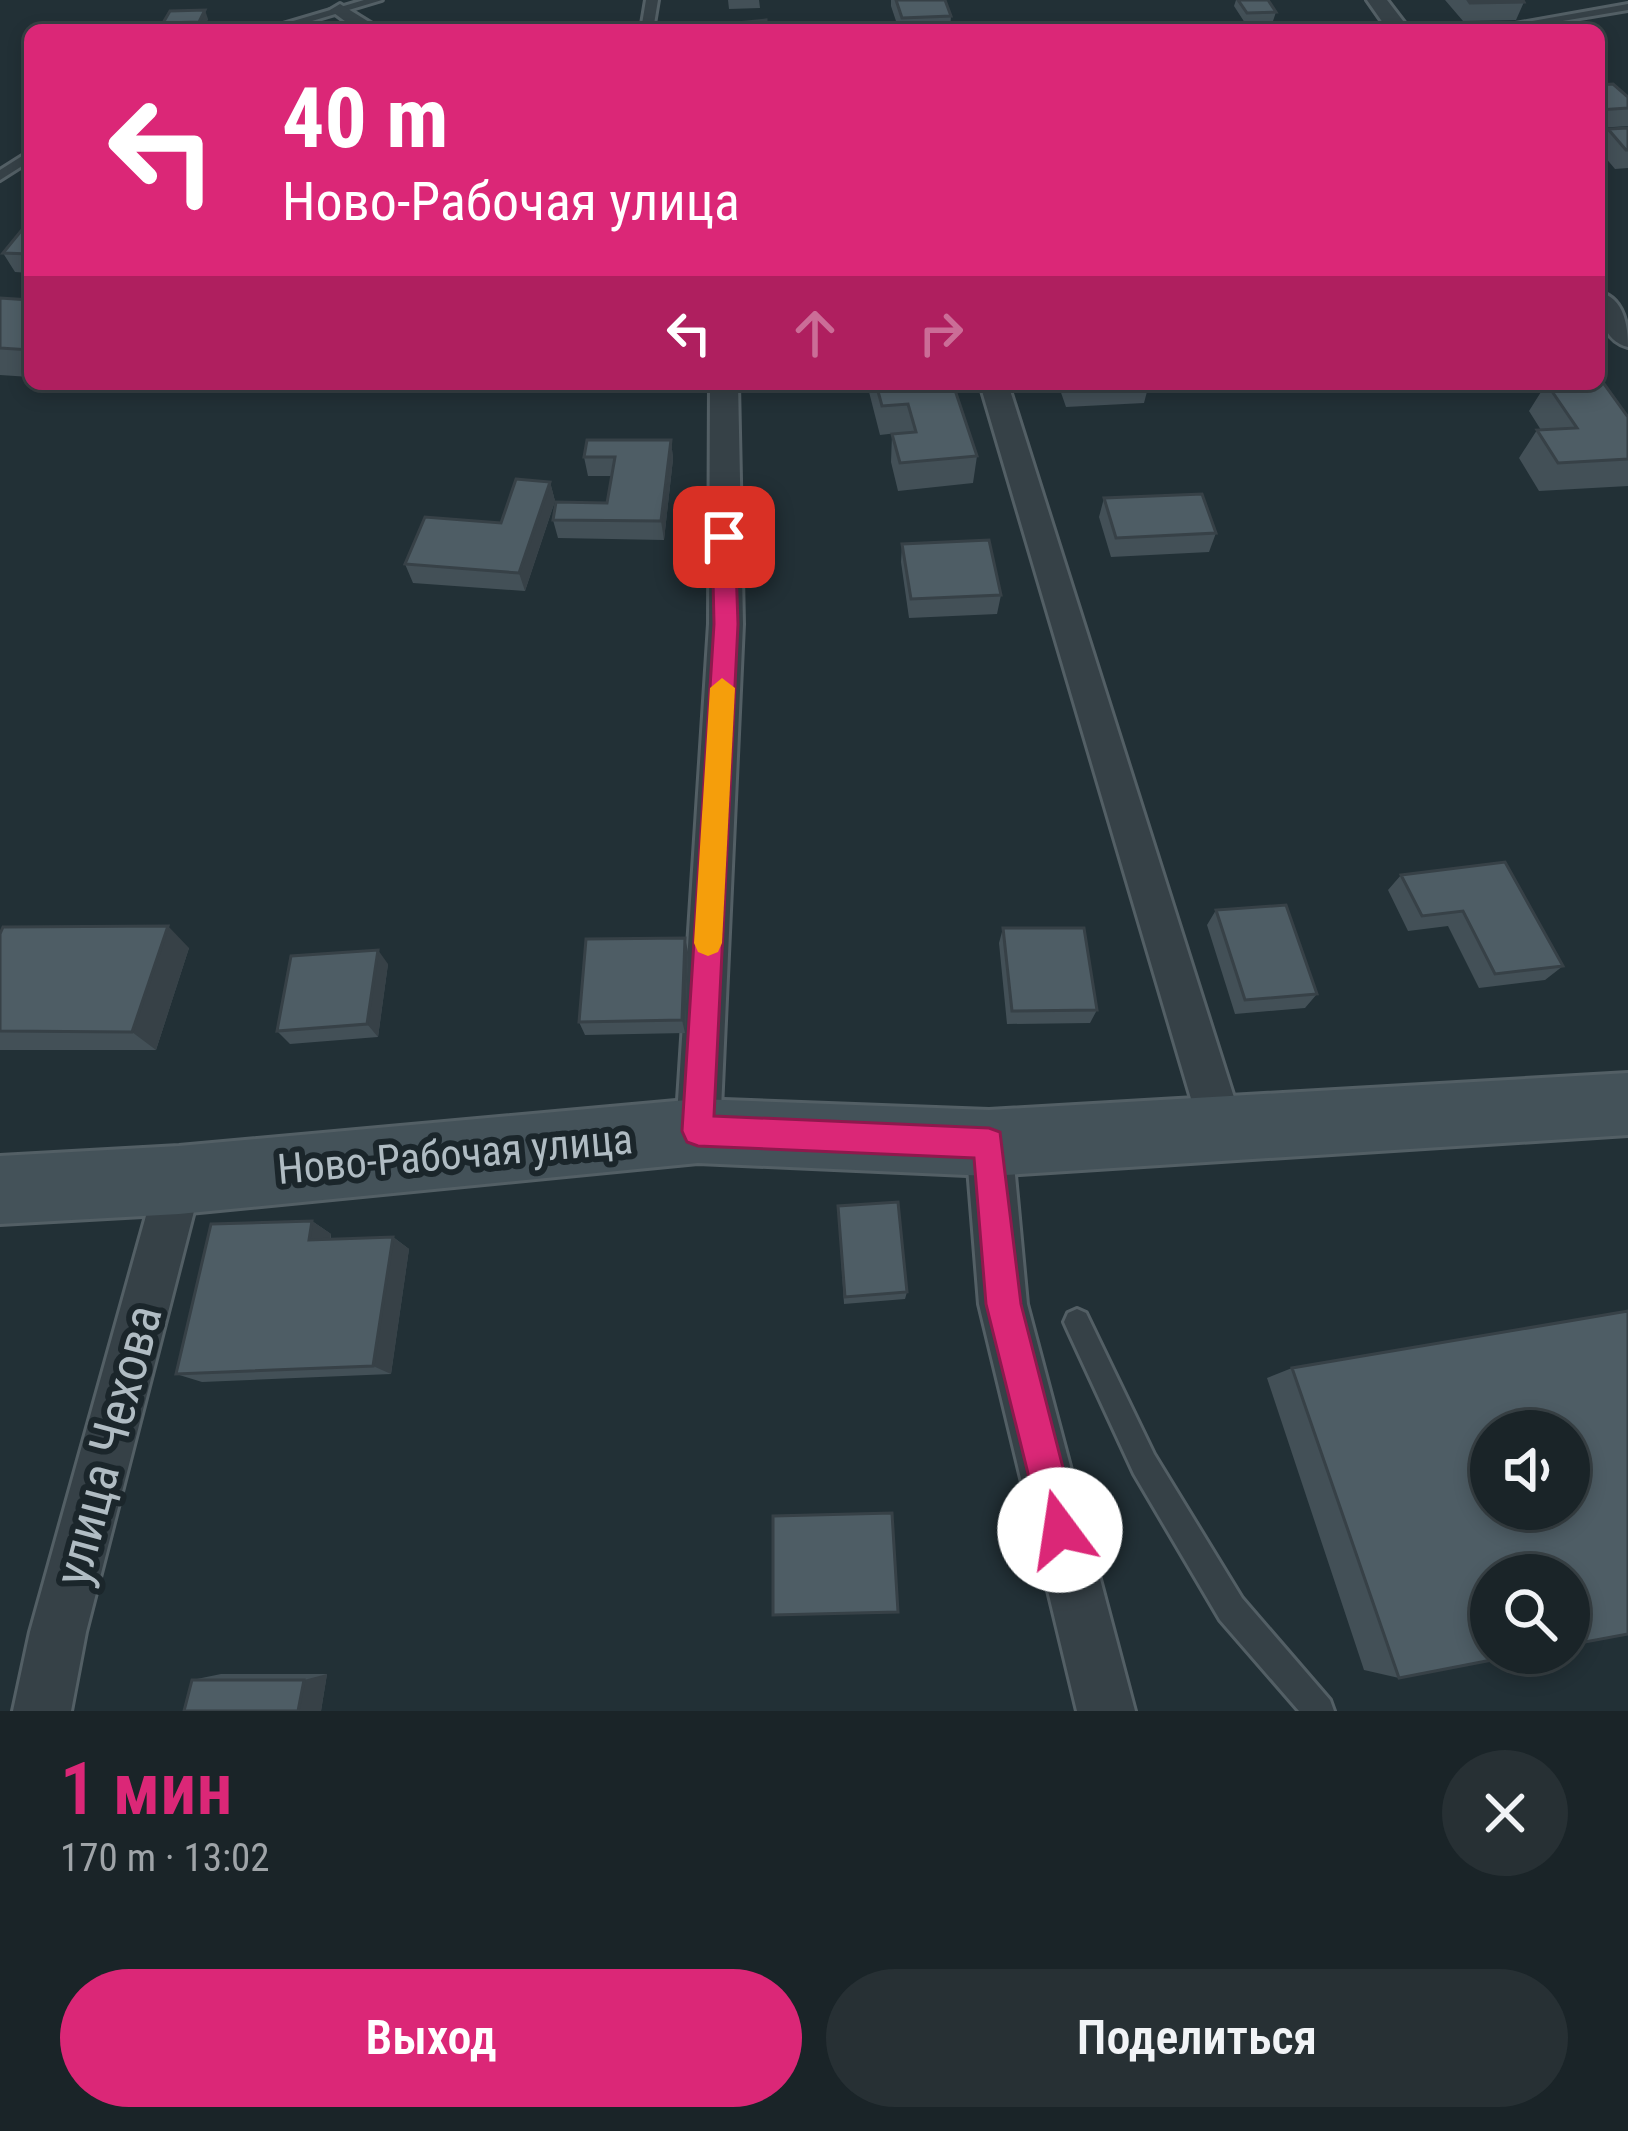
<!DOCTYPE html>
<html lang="ru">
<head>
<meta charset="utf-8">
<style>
	:root { --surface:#1a2428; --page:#273034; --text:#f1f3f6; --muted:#9fa4a8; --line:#384145; --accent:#db2777 }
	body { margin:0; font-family:"Roboto Condensed",sans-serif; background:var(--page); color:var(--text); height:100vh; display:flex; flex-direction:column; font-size:45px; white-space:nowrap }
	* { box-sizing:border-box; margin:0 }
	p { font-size:39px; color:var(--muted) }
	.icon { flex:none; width:66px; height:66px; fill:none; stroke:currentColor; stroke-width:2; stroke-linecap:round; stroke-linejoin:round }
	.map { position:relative; height:1711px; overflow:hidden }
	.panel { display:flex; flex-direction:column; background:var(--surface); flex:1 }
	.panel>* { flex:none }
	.top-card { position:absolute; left:24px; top:24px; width:1581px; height:366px; border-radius:18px; box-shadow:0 6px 18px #0003,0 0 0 3px var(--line); background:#db2777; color:#fff; overflow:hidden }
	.fabs { position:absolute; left:1470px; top:1410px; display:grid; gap:24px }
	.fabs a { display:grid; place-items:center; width:120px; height:120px; border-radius:50%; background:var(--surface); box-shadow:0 6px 18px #0003,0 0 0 3px var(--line); font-size:60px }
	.pin { position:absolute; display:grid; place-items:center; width:102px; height:102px; color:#fff; margin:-51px; border-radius:24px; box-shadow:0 6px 18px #0006 }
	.me { position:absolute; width:132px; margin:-66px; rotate:346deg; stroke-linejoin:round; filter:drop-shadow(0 0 9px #0008) }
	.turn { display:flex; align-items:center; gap:42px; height:252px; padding:0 60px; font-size:54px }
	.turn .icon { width:156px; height:156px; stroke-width:2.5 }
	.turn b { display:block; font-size:84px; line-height:102px }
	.lanes { display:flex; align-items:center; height:114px; padding:0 60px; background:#0003; justify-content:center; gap:60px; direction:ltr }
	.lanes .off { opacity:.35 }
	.round { display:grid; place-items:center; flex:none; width:126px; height:126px; border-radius:63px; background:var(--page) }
	.overview { display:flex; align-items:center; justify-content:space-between; height:204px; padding:0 60px }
	h1 { font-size:72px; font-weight:600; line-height:90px; color:var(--accent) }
	.primary-button { display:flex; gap:24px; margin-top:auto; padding:24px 60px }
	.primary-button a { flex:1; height:138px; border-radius:72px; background:var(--accent); color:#fff; font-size:48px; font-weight:600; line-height:138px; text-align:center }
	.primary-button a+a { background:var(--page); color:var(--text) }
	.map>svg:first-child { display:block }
</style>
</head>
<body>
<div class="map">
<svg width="1628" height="1711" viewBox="0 0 1628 1711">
	<rect width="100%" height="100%" fill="#223036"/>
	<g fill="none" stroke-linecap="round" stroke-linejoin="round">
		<defs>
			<path id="lane" d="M364 0H382L282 30H263Z
				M646 0H658L653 30H641Z
				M1628 4V10L1509 30H1482Z
				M30 151V161L0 180V170Z
				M1077 1309 1086 1313 1154 1454 1242 1598 1330 1700 1334 1711H1299L1220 1620 1134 1474 1068 1331 1064 1322 1068 1313Z"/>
			<path id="street" d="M1367 0H1387L1410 30H1388Z
				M340 4 382 30H357L330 10Z
				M1599 292C1624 298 1628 325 1628 347 1603 341 1599 314 1599 292Z
				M710 384H738L743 624 720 1131 714 1147 698 1153 682 1147 676 1131 709 624Z
				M980 384H1008L1244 1129 1238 1145 1222 1151 1206 1145 1200 1129Z
				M989 1121 1005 1127 1012 1143 1027 1304 1135 1711H1077L979 1304 966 1143 973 1127Z
				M179 1157 195 1164 202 1180 86 1632 71 1711H13L30 1632 156 1180 163 1164Z"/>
			<path id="secondary" d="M1628 1073V1135L989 1176 698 1163 179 1214 0 1224V1156L179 1146 698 1099 989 1110Z"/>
		</defs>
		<use href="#lane" stroke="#535f65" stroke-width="6"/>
		<use href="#street" stroke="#535f65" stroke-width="6"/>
		<use href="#secondary" stroke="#535f65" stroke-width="6"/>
		<use href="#lane" fill="#364147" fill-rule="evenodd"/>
		<use href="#street" fill="#364147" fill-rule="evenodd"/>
		<use href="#secondary" fill="#445259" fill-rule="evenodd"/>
	</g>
	<path fill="#435057" d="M728 0H759L760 8 729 9Z
		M891 0H945L951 16 950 30H899L891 6Z
		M1236 0H1268L1276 12 1273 21 1245 23 1234 6Z
		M1445 0H1523L1524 2 1516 20 1463 21Z
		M208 19 203 30H166L163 23Z
		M1599 85 1628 97V126L1599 128Z
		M1628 128V168L1615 169 1599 150V146L1608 129Z
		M30 220V273L15 272 3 253Z
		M0 298 30 300V377L0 375Z
		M642 384H684V389H643Z
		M867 384H953L977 456 973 483 898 491 891 462 892 434 906 432 880 435Z
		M1058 384H1149L1144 403 1066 407Z
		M1546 384H1599L1628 417V486L1539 491 1519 458 1537 430H1541L1529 411Z
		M671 440 673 459 664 540 558 538 553 520 607 503 612 476H588L584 457Z
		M550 482 555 501 525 591 413 583 405 564 501 523Z
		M1104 498 1216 533 1209 552 1111 557 1099 517Z
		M902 544 1001 595 997 614 909 618 901 562Z
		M1401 875 1563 966 1545 980 1479 988 1448 926 1408 931 1388 890Z
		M1216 910 1317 994 1305 1008 1235 1014 1207 925Z
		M1003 928 1097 1010 1090 1023 1007 1024 999 943Z
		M0 934 189 948 156 1050H0Z
		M685 938 688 952 685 1033 585 1035 579 1022Z
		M388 964 378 1037 290 1044 277 1031Z
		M838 1206 907 1292 905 1299 844 1304Z
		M312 1221 331 1234V1239L393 1237 409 1249 391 1374 202 1382 176 1374Z
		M1292 1368 1399 1678 1364 1670 1267 1378Z
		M221 1674H327L321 1711H184L192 1680Z"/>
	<path fill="#374147" d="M205 10 208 19 202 30 199 22Z
		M671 440 673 459 664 540 661 521Z
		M550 482 555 501 525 591 519 573Z
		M168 926 189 948 156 1050 132 1032Z
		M685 938 688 952 685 1033 682 1020Z
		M378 950 388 964 378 1037 367 1024Z
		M312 1221 331 1234 328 1253 309 1240Z
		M393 1237 409 1249 391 1374 373 1366Z
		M327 1674 321 1711H298L304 1680Z"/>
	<path fill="#4e5d65" stroke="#374147" stroke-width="3" fill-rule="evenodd" d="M896 0H945L951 16 902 18Z
		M1238 0H1268L1276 12 1247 13Z
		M1468 0H1523L1524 2 1470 3Z
		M205 10 199 22 163 23 170 11Z
		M766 20V30H696V27Z
		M1613 84 1628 97V108L1599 110V85Z
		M1628 128V150H1626L1608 129Z
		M30 220V254L3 253Z
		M0 298 30 300V350L0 348Z
		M1599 381H1602L1628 417V459L1558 463 1537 430 1577 428 1547 384H1599Z
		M876 384H953L977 456 900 463 892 434 916 432 908 404 882 406Z
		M1069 384H1139L1070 388Z
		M587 440H671L661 521 553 520 556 502 607 503 615 457H584Z
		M516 479 550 482 519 573 405 564 425 517 501 523Z
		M1202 494 1216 533 1116 538 1104 498Z
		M989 540 1001 595 911 599 902 544Z
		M1505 862 1563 966 1495 974 1463 911 1422 916 1401 875Z
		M1286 905 1317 994 1245 1000 1216 910Z
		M168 926 132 1032 0 1031V934L3 927Z
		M1003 928H1084L1097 1010 1012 1011Z
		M685 938 682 1020 579 1022 586 939Z
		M378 950 367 1024 277 1031 291 956Z
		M898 1202 907 1292 845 1297 838 1206Z
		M312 1221 309 1240 393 1237 373 1366 176 1374 211 1224Z
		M1628 1311V1634L1569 1645V1575H1491V1653H1528L1399 1678 1292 1368ZM1491 1431H1569V1509H1491Z
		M892 1513 898 1612 773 1615V1516Z
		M192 1680H304L298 1711H184Z"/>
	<path fill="#db2777" stroke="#8e194d" stroke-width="3" d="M724 529 735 537 738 624 714 1116 989 1128 1000 1132 1021 1304 1079 1530 1074 1543 1060 1549 1047 1543 1042 1530 986 1304 974 1158 698 1146 687 1142 682 1131 714 624 712 537Z"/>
	<path fill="#f59e0b" d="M722 678 735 688 722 943 718 952 708 956 698 952 694 943 710 688Z"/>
	<g text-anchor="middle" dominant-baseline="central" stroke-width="12" stroke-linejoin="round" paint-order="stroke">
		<g font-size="42" fill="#b0bcc3" stroke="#1b262b">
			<text transform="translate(455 1154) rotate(-5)">Ново-Рабочая улица</text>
		</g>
		<g font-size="51" fill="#b0bcc3" stroke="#1b262b">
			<text transform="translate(108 1445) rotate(-75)">улица Чехова</text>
		</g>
	</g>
</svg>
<div class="fabs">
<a><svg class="icon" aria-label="sound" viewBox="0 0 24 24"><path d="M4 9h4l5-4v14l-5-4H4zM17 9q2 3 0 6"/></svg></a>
<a><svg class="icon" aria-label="search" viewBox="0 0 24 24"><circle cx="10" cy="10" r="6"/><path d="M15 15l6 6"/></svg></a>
</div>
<div class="pin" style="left:724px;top:537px;background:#d93025"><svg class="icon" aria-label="arrive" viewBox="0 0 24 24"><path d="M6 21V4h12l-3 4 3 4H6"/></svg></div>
<svg class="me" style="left:1060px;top:1530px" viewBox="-20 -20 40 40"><circle r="19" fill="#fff"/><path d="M0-13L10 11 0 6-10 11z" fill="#db2777"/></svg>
<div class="top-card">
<div class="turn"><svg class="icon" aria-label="left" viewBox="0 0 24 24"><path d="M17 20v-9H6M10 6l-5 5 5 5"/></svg><div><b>40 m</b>Ново-Рабочая улица</div></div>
<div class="lanes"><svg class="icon" aria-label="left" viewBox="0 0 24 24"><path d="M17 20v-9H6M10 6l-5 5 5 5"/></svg><svg class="icon off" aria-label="ahead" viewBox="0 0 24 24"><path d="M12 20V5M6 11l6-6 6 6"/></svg><svg class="icon off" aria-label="right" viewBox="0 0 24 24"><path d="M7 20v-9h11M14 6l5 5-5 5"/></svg></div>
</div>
</div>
<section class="panel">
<div class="overview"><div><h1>1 мин</h1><p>170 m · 13:02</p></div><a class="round"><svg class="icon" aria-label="close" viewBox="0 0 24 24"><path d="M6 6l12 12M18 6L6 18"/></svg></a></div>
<div class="primary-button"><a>Выход</a><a>Поделиться</a></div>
</section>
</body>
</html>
